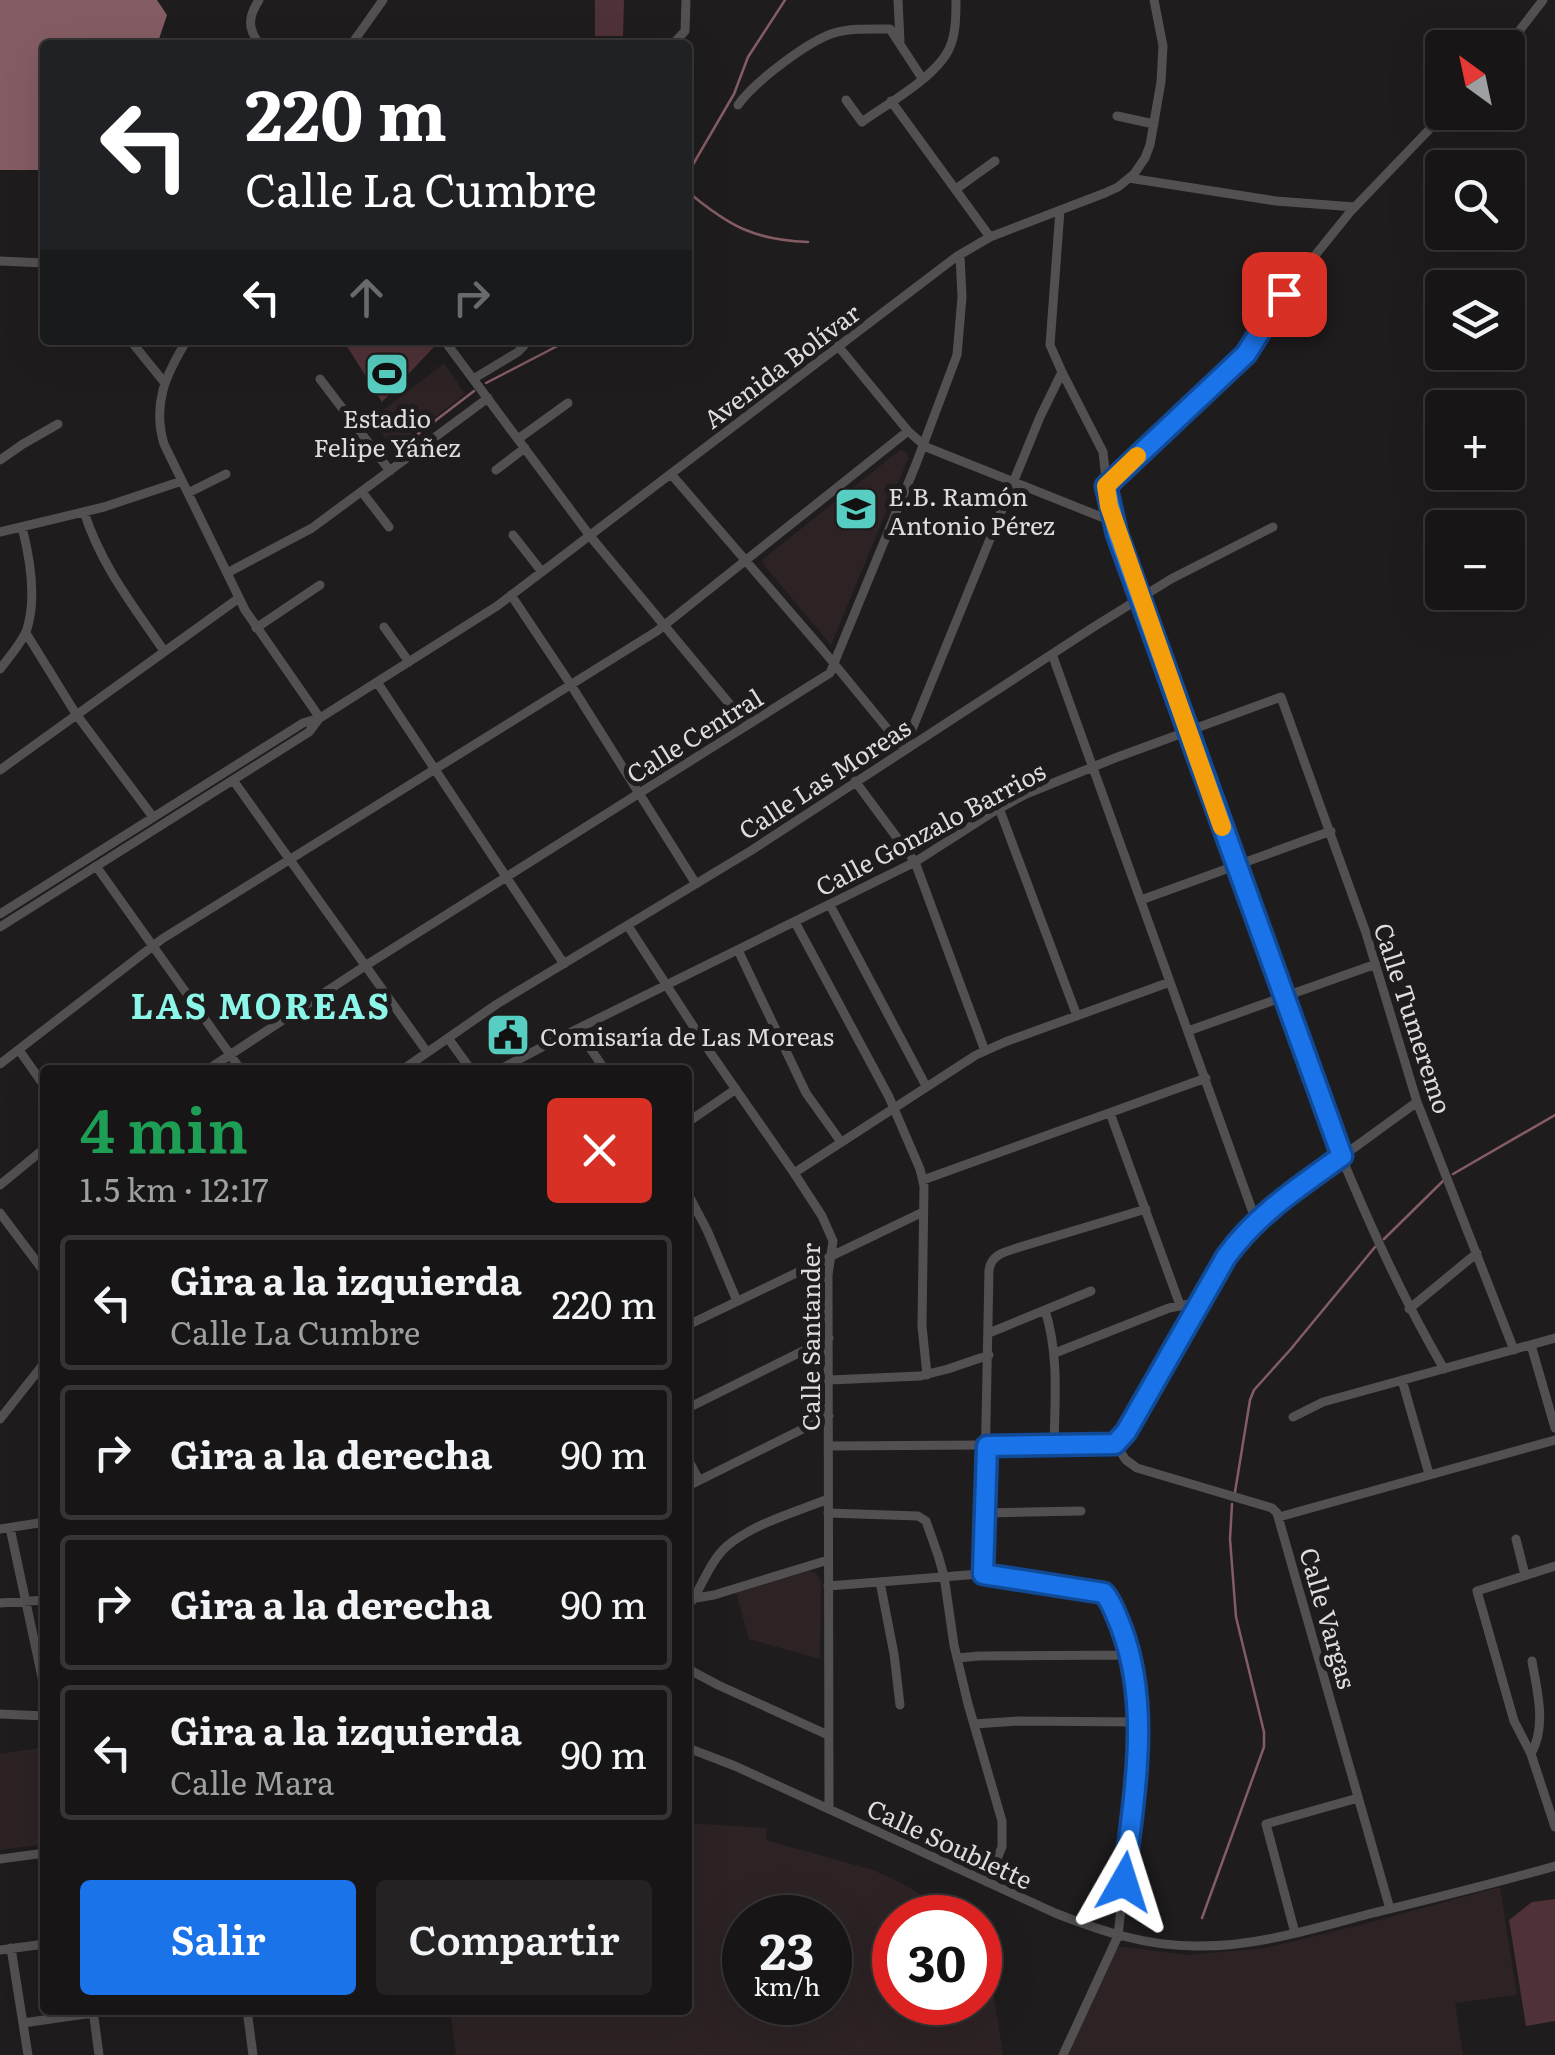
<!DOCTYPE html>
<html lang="es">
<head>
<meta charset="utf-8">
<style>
	:root { --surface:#171516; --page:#242223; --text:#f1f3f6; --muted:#9e9fa1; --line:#363435; --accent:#1a73e8 }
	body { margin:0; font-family:Literata,serif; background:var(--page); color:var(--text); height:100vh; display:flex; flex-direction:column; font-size:38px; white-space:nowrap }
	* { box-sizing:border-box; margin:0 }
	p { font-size:32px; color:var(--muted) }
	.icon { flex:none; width:55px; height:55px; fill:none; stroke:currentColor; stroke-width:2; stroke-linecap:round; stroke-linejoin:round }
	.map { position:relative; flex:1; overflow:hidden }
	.sheet { position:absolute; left:40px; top:1065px; width:652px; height:950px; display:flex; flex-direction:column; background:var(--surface); border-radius:10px; box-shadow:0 10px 40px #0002,0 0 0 2px var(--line) }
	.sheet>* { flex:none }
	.guide { position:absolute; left:40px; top:40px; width:652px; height:305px; border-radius:10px; box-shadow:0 10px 40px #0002,0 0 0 2px var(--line); background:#202124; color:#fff; overflow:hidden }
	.needle { width:65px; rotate:327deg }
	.fabs { position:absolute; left:1425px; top:30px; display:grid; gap:20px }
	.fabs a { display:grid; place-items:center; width:100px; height:100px; border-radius:10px; background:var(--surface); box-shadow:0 10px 40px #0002,0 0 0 2px var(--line); font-size:50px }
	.speed { position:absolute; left:722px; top:1895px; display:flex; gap:20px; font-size:50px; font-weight:700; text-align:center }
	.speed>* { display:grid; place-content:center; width:130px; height:130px; border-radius:50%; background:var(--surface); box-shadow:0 10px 40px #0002,0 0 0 2px var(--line); line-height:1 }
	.speed small { font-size:25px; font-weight:400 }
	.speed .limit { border:15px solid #d22; background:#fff; color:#111 }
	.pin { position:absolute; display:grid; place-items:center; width:85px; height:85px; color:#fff; margin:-42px; border-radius:20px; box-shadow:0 5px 15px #0006 }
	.me { position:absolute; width:110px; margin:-55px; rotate:6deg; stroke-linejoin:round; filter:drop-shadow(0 0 8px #0008) }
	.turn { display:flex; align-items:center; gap:35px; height:210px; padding:0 40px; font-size:45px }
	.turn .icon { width:130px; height:130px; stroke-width:2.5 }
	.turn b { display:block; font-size:70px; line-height:85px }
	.lanes { display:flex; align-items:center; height:95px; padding:0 40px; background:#0003; justify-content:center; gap:50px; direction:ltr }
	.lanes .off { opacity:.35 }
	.round { display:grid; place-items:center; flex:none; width:105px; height:105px; border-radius:10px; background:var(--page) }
	.summary { display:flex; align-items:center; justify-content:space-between; height:170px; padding:0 40px }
	h1 { font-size:60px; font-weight:600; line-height:75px; color:#1e9e55 }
	.action { display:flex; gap:20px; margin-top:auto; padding:20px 40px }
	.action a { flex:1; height:115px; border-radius:10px; background:var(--accent); color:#fff; font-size:40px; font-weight:600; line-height:115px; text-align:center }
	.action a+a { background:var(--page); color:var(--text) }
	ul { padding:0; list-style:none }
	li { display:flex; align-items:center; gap:30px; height:135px; margin:0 20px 15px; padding:0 20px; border:5px solid var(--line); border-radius:10px }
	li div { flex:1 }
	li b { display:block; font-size:38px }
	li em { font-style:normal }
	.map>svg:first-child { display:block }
</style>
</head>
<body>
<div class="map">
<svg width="1555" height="2055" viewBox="0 0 1555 2055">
	<rect width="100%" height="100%" fill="#1f1c1d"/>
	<path fill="#2d2325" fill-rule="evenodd" d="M444 363 465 394 393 449 372 419Z
		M900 450 907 452 908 459 831 645 764 565 762 560Z
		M809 1571 816 1573 821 1581 820 1659 749 1639 736 1593Z
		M45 1747V1844L0 1850V1754Z
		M703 1824 767 1828 766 1840 873 1870 907 1886 955 1917 895 1918V2002H980V1935L985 1939 1003 2055H456L450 2010H688V1825ZM745 1918H830V2002H745Z
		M1500 1887 1517 1995 1455 2003 1463 2055H1067L1115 1946 1188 1955 1266 1948 1372 1922Z"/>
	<path fill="#4f3238" d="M595 0H624L623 36H595Z
		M343 340H428L434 347 382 402Z
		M1555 1899V2021L1526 2026 1509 1920 1532 1902Z"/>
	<path fill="#845c64" d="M0 0H157L167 15 157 45H45V170H0Z"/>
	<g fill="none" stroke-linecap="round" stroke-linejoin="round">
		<path stroke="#845c64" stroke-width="2.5" d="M688 173 734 94 748 57 785 0
			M688 192C729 226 754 240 808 242
			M486 383 569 340
			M397 450 474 391
			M1453 1174 1555 1115
			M1384 1239 1443 1181
			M1235 1492 1250 1400 1254 1390 1290 1350 1375 1247
			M1202 1918 1264 1747V1732L1236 1617 1230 1539 1232 1504"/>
		<path stroke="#525051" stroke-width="9" d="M259 0C248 17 247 28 260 45
			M898 0 900 41
			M351 45 383 0
			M672 45 685 31 686 0
			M1506 48 1543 0
			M846 100 862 122C887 104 936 77 949 49 956 35 956 15 956 0
			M891 101 990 237
			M738 105C753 83 808 41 834 33 851 28 871 29 890 29L922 78
			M1117 116 1154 124
			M1129 178 1276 201 1355 207
			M956 189 995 161
			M1060 210 1050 345 1062 372 1103 452 1109 506 1117 534 1331 1132C1365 1214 1399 1292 1444 1369
			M0 261 45 263
			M130 340 164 382
			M187 340C166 374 152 404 164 444L245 610 320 718
			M444 340 590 536 747 725
			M838 346 908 431 926 447 1114 522
			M320 379 390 471
			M473 379 518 352 529 340
			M518 439 568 403
			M0 460 23 444 58 424
			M496 470 525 448
			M671 474 822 649 904 749 1040 417 1062 372
			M1106 486 1246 354 1284 294 1350 212 1446 112
			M362 492 389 527
			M188 493 226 474
			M84 512C102 567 132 604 164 651
			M0 532 104 507 182 481
			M513 535 542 572
			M227 573 312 528 488 398
			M511 595 571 685 696 884
			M384 627 409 662
			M256 628 320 585
			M26 633 76 714 153 817
			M1052 654 1256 1221
			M0 669C9 657 22 643 27 629 37 597 30 558 22 527
			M377 682 564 964
			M0 770 239 598
			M233 780 427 1052
			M855 781 915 862 985 1051
			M999 808 1077 1016
			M96 866 241 1070
			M1141 900 1331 831
			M830 905 926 1086
			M0 914 303 723 320 718 497 606 956 257 990 237 1105 193 1118 187 1134 174 1145 158 1150 145 1161 82 1163 46 1154 0
			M795 922 889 1097 920 1169 924 1186 922 1326 927 1375
			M628 926 712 1055 794 1173 822 1216 833 1241 828 1275 829 1809
			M0 927 309 732 318 720
			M738 950 806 1093 841 1142
			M577 1029 605 1070
			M1188 1031 1376 964
			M448 1038 471 1070
			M19 1050 45 1087
			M0 1064 162 939 657 631 908 431
			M207 1070 365 966 830 673 916 464 957 355 962 297 960 255
			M402 1070 497 1004 752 850 1092 628 1171 579 1273 527
			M499 1070 559 1038 915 862 993 812 1026 794 1115 758 1281 697 1366 933 1417 1102 1514 1350
			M1110 1113 1180 1305
			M688 1122 736 1089
			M794 1173 976 1055 1005 1042 1170 982
			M923 1180 1206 1078
			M0 1185 45 1148
			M688 1194 707 1230 737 1301
			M0 1213 45 1273
			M1409 1309 1477 1253
			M1045 1310C1059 1354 1055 1399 1054 1445
			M688 1325 923 1212
			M989 1333 1091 1291
			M1531 1345 1555 1428
			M1055 1353 1169 1308 1200 1302
			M830 1380 920 1376 948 1369 989 1355
			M1402 1380 1429 1474
			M688 1408 829 1338
			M1293 1417 1323 1402 1555 1338
			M0 1419 45 1362
			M1115 1444 1126 1460 1137 1468 1272 1508 1277 1513 1390 1909
			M1115 1444 1135 1416 1226 1257 1248 1228 1267 1211 1417 1102
			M829 1446 1115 1444
			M688 1459 699 1480
			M688 1486 829 1416
			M828 1513 918 1516 926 1521 938 1555 944 1576 954 1645 968 1704 1002 1821V1847L987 1882
			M985 1513 1081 1511
			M1279 1517 1555 1440
			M10 1528 45 1691
			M0 1529 45 1522
			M1516 1539 1525 1575
			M1555 1566 1477 1591 1514 1721 1531 1754 1555 1827
			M983 1574 989 1270C991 1255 1004 1252 1017 1248L1146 1209
			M880 1582 894 1654 900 1705
			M828 1586 980 1574 1098 1591 1105 1594 1110 1600 1131 1659 1138 1704V1728L1130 1825 1118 1936 1063 2055
			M690 1599 714 1595 828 1560
			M693 1600C703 1582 712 1559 727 1546 755 1523 796 1512 828 1499
			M0 1603 45 1600
			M957 1658 979 1656 1130 1655
			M688 1669 718 1685 828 1735
			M0 1714 45 1716
			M974 1724 1018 1721 1138 1722
			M688 1748 735 1766 1055 1913C1101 1931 1145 1946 1196 1946 1255 1947 1312 1929 1369 1914 1431 1899 1493 1884 1555 1866
			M1531 1754C1547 1725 1537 1691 1532 1661
			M0 1859 45 1853
			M1295 1933 1266 1824 1358 1798
			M11 1948 28 2055
			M0 1950 45 1944
			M93 2010 99 2055
			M247 2010 253 2055
			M23 2023 93 2013"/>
	</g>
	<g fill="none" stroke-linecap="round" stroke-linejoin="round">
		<defs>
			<path id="route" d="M1124 1882C1133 1799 1152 1708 1121 1627 1116 1615 1112 1602 1104 1593L983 1574 987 1446 1115 1444 1126 1432 1226 1257C1257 1214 1299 1187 1342 1156L1117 534 1106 486 1246 354 1284 294"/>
		</defs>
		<use href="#route" stroke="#114b97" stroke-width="25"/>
		<use href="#route" stroke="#1a73e8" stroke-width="18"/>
		<path stroke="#f59e0b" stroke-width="18" d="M1137 456 1106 486 1109 506 1222 827"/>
	</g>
	<defs>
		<symbol id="stadium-square" viewBox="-11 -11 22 22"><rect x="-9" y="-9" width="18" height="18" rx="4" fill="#57cec1" stroke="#1f1c1d"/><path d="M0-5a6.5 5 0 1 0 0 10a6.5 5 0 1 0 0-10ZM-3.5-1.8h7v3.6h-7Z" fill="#111"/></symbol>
		<symbol id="school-square" viewBox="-11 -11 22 22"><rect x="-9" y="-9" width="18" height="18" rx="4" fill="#57cec1" stroke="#1f1c1d"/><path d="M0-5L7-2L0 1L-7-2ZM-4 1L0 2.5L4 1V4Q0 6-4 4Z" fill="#111"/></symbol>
		<symbol id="civic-square" viewBox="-11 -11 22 22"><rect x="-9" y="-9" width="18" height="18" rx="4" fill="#57cec1" stroke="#1f1c1d"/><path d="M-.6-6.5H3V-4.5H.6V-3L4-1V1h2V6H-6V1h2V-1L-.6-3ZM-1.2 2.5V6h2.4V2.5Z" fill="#111"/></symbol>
	</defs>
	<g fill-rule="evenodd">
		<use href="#stadium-square" x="362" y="349" width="50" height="50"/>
		<use href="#school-square" x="831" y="484" width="50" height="50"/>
		<use href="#civic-square" x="483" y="1010" width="50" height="50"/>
	</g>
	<g text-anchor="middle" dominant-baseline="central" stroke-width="10" stroke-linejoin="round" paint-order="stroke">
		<g font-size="25" fill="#dedcdc" stroke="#1f1c1d">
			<text transform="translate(781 365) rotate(-37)">Avenida Bolívar</text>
			<text transform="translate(694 735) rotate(-32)">Calle Central</text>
			<text transform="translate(824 778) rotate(-33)">Calle Las Moreas</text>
			<text transform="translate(930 828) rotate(-28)">Calle Gonzalo Barrios</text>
			<text transform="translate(1414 1018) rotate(72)">Calle Tumeremo</text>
			<text transform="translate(809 1337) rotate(-90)">Calle Santander</text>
			<text transform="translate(1329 1618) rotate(74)">Calle Vargas</text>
			<text transform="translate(950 1843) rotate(25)">Calle Soublette</text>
		</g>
		<g font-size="25" fill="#dedcdc" stroke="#1f1c1d" text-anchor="start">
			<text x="387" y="417" text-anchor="middle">Estadio<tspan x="387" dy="29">Felipe Yáñez</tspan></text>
			<text x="888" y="495">E.B. Ramón<tspan x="888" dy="29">Antonio Pérez</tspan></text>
			<text x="540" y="1035">Comisaría de Las Moreas</text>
		</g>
		<g font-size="35" font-weight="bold" letter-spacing="2.5" fill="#8cf6e9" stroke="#1f1c1d">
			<text x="261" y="1004">LAS MOREAS</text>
		</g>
	</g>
</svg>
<div class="fabs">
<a><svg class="needle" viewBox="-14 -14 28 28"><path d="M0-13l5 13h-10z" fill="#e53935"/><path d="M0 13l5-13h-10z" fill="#9e9fa1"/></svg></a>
<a><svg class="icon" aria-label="search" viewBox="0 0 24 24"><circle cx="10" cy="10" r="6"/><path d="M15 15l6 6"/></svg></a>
<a><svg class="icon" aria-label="layers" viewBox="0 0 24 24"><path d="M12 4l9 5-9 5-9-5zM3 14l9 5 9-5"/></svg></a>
<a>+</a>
<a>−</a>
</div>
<div class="speed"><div>23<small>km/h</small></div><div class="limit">30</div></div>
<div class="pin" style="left:1284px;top:294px;background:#d93025"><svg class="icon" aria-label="arrive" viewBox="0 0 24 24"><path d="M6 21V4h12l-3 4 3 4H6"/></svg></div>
<svg class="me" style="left:1124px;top:1882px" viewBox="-20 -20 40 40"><path d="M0-17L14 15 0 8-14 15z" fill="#1a73e8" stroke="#fff" stroke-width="4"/></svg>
<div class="guide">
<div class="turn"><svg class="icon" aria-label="left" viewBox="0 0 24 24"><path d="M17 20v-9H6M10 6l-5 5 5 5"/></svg><div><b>220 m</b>Calle La Cumbre</div></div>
<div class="lanes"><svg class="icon" aria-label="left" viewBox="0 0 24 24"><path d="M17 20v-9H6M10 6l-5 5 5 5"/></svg><svg class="icon off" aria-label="ahead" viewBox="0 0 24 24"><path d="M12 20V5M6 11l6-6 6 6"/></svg><svg class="icon off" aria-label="right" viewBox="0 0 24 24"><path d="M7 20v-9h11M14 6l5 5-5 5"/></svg></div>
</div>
<section class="sheet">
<div class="summary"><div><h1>4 min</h1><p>1.5 km · 12:17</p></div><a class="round" style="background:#d93025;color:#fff"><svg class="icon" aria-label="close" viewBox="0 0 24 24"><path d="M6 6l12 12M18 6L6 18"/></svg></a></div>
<ul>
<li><svg class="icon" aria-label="left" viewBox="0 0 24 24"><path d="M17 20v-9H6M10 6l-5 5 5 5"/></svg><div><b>Gira a la izquierda</b><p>Calle La Cumbre</p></div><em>220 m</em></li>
<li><svg class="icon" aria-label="right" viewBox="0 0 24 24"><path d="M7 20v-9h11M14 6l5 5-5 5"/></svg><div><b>Gira a la derecha</b></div><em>90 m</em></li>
<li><svg class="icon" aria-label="right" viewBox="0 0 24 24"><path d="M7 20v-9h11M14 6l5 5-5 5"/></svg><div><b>Gira a la derecha</b></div><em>90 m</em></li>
<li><svg class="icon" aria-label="left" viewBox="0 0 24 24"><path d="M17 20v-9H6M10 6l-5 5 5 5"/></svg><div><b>Gira a la izquierda</b><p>Calle Mara</p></div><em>90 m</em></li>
</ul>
<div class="action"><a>Salir</a><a>Compartir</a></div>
</section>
</div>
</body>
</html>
